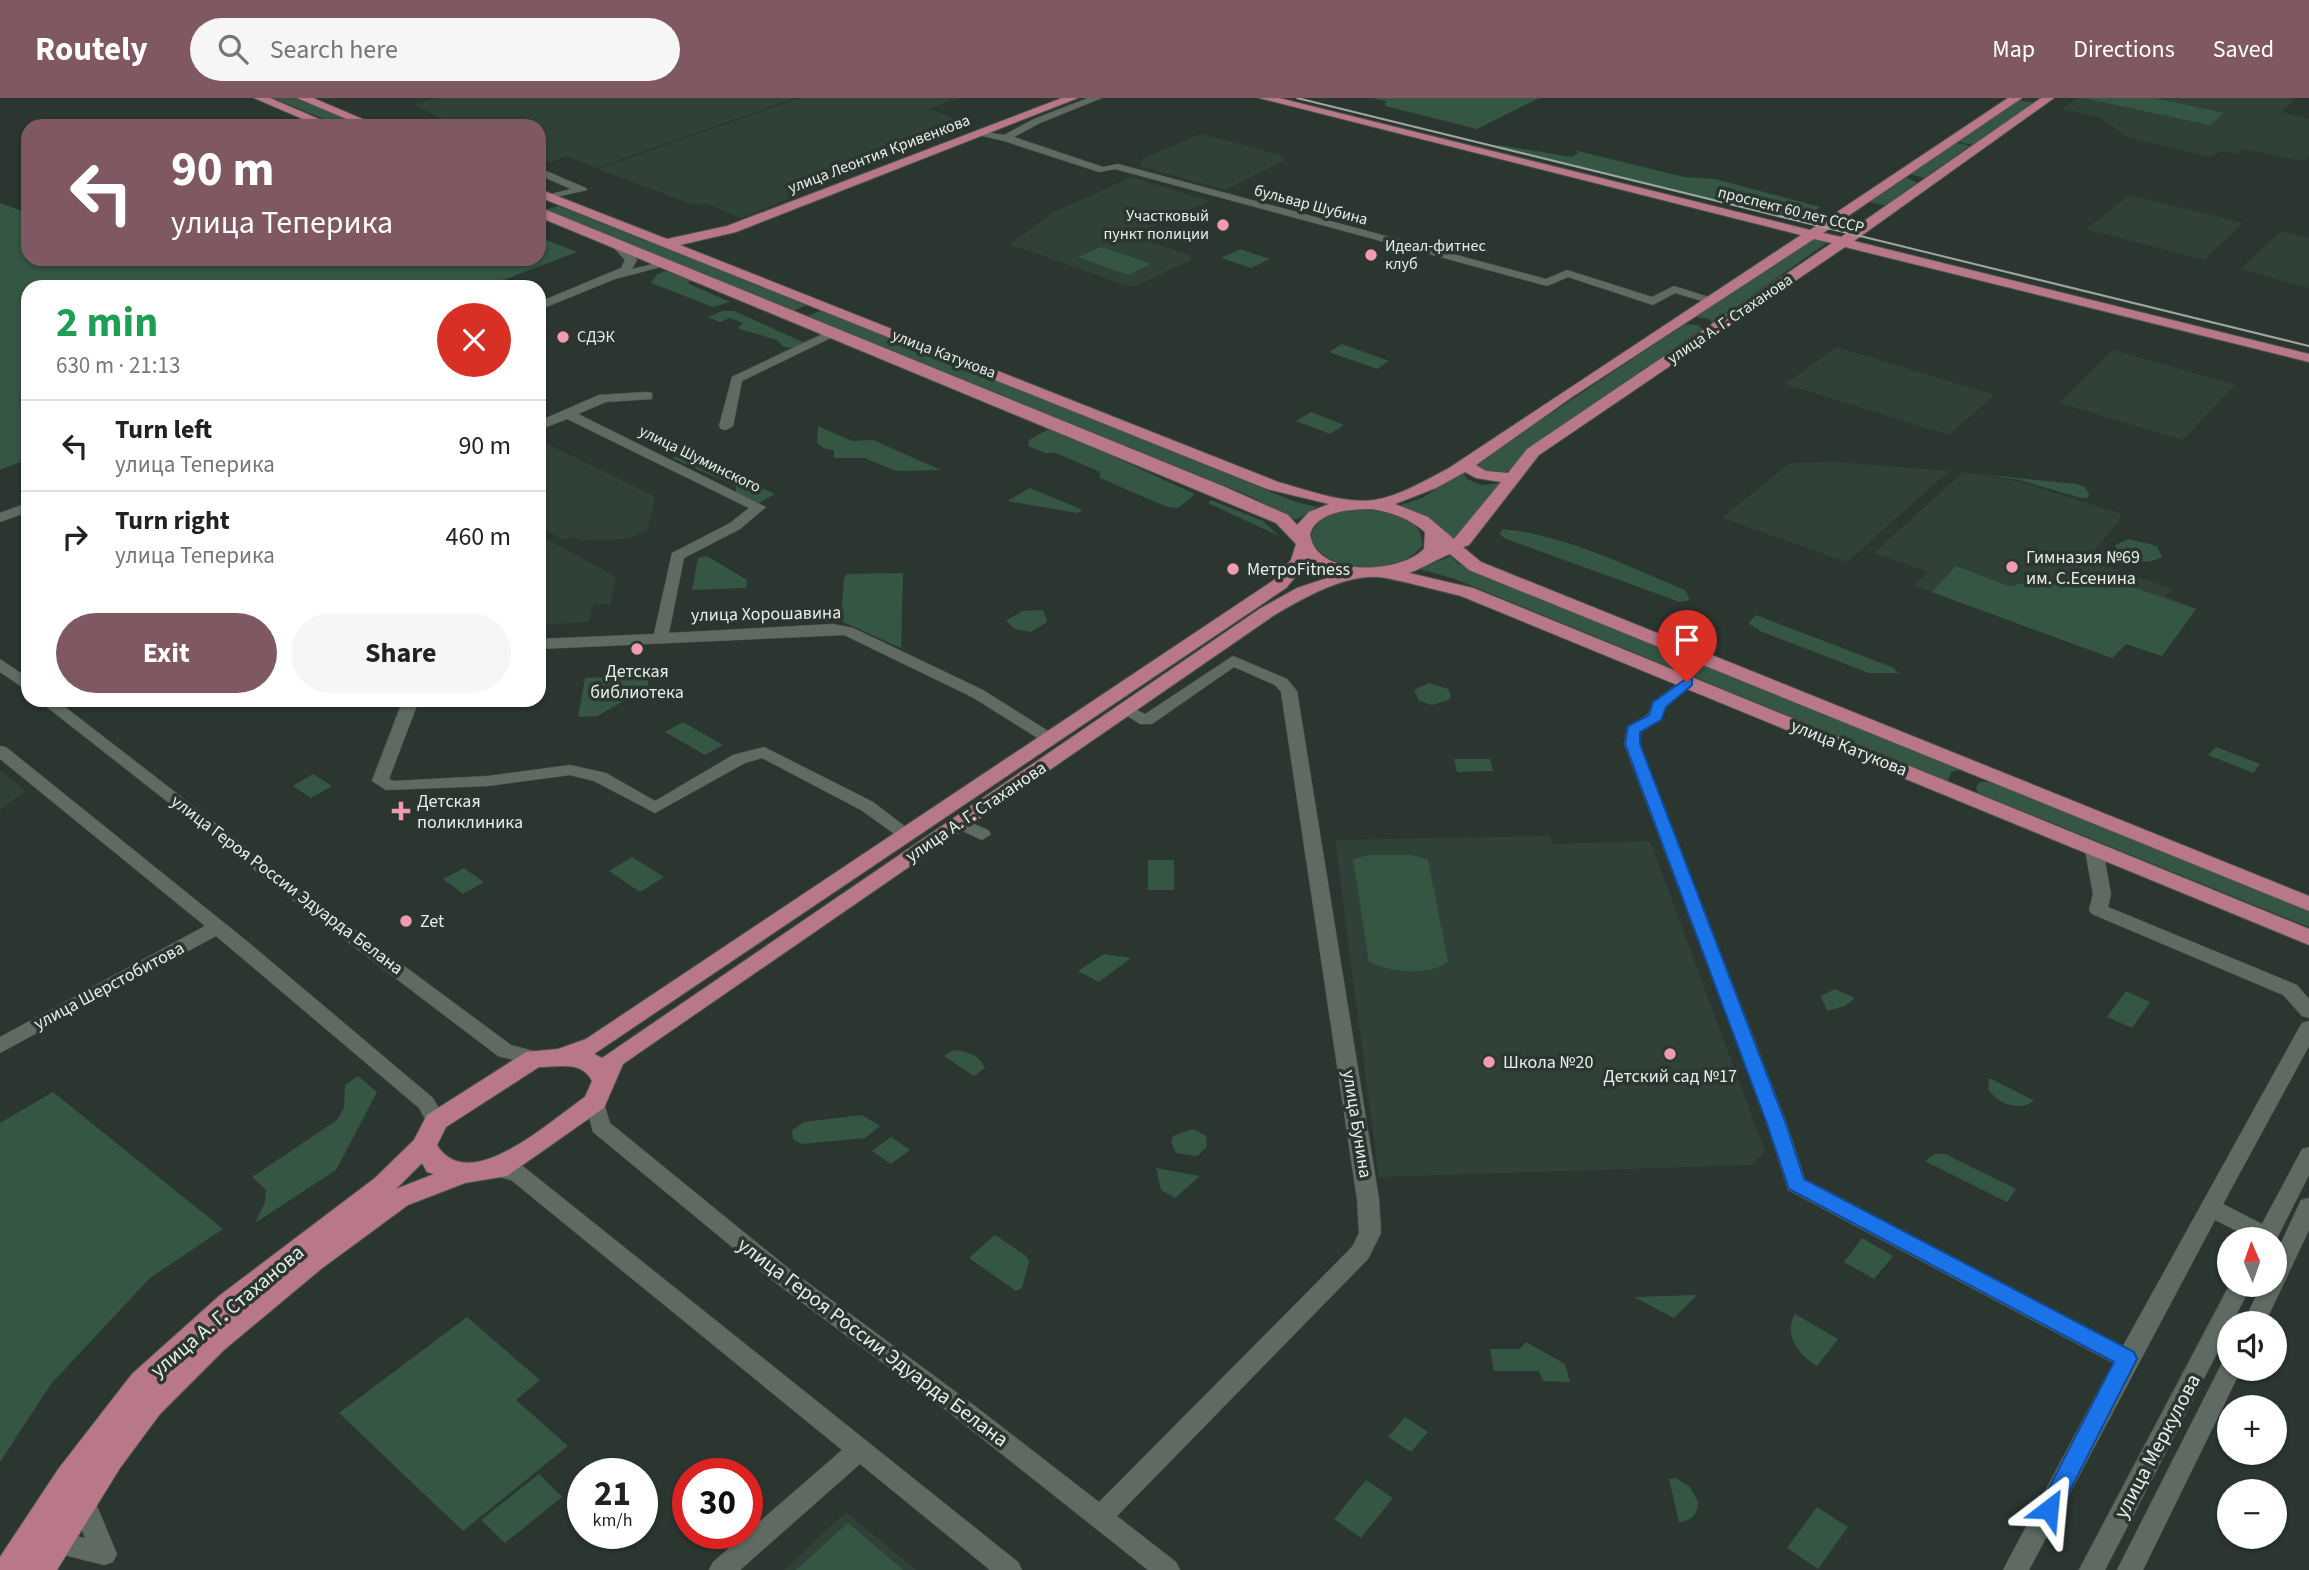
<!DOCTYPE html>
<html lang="en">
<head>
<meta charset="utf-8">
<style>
	:root { --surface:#fff; --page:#f6f6f6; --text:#222; --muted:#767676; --line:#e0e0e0; --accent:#805862 }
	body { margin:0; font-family:"Source Sans 3",sans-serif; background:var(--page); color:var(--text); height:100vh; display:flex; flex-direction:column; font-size:26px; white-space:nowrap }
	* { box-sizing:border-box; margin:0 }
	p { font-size:23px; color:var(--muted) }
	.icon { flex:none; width:38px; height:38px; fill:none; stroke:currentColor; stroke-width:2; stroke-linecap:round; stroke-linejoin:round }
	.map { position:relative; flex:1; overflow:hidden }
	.drawer { position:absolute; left:21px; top:182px; width:525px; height:427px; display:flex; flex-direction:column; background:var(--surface); border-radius:21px; box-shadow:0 2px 5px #0004 }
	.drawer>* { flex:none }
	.guide { position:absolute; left:21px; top:21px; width:525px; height:147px; border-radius:21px; box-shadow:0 2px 5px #0004; background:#805862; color:#fff; overflow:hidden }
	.needle { width:46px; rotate:358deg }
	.tools { position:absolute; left:2217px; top:1129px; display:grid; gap:14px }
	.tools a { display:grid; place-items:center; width:70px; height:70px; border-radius:50%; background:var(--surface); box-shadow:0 2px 5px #0004; font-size:35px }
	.speed { position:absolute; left:567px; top:1360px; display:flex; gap:14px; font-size:35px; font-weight:700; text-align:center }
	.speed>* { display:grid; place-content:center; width:91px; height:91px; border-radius:50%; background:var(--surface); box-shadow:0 2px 5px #0004; line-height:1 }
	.speed small { font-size:18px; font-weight:400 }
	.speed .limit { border:10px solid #d22; background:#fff; color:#111 }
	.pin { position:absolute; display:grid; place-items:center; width:60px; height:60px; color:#fff; margin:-72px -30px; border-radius:50% 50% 50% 0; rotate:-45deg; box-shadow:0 0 7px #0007 }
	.pin .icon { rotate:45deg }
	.me { position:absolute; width:77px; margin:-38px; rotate:29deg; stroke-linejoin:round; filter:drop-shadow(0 0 5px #0008) }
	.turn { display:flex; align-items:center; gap:24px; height:147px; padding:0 35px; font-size:32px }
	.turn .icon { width:91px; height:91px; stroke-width:2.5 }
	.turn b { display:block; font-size:49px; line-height:60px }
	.round { display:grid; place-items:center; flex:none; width:74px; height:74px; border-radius:37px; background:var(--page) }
	.summary { display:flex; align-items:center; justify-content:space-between; height:119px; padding:0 35px }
	h1 { font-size:42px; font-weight:700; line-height:52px; color:#1e9e55 }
	.button { display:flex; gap:14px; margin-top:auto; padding:14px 35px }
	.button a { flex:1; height:80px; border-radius:42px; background:var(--accent); color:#fff; font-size:28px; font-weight:700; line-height:80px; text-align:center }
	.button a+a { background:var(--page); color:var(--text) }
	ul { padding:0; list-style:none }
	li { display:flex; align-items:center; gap:21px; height:91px; padding:0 35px; border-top:2px solid var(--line) }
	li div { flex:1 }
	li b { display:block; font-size:26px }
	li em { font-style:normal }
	header { display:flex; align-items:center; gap:42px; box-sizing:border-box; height:98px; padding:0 35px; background:var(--accent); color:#fff }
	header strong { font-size:33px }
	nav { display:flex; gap:38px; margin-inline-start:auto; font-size:24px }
	.search { width:490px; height:63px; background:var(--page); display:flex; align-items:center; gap:18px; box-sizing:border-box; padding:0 24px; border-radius:38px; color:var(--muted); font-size:26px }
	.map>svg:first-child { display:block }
</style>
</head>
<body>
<header>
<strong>Routely</strong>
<div class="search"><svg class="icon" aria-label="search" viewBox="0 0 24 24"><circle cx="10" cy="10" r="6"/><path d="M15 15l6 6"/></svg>Search here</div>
<nav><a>Map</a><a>Directions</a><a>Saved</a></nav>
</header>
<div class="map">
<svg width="2309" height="1472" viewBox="0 0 2309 1472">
	<rect width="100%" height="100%" fill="#2b3630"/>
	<path fill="#304238" d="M437 0H795L596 70 567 58 550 64 539 59V28H456L415 7Z
		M800 0H958L928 11 970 26 741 120 708 106 694 107 598 71Z
		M2077 0H2296L2281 14 2309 21V58L2303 63 2244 51 2236 56 2220 53 2211 59 2129 40 2099 19 2063 11Z
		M1201 36 1281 57 1285 62 1225 92 1140 68 1142 61Z
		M1132 79 1209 103 1134 138 1191 158V162L1136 188 1124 187 1010 146 1054 114Z
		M2130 97 2243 125 2204 162 2086 131Z
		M2281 133 2309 140V190L2240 171Z
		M1837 249 1853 254 1994 297 1949 337 1785 286Z
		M2113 252 2235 287 2183 342 2059 305Z
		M539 342 652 397 655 402 647 432 628 441 580 442 572 438 563 442 539 428Z
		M1836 364 1949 373 1847 464 1722 420 1789 365Z
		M1963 374 2017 383 2119 415 2121 421 2086 461 2172 491 2165 498 2196 511 2162 558 2126 546 2112 560 1914 488 1928 474 1874 455Z
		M539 437 616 479 610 506 593 507 589 524 539 527Z
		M0 672 25 693 0 712Z
		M1550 738 1553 746 1650 743 1765 1054 1751 1067 1379 1079 1335 742Z
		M846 1414 916 1472H784Z"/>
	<path fill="#345643" d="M273 0H294L363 28H341Z
		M1373 0H1539L1477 31 1385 8 1386 3Z
		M2083 0H2154L2224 15 2210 27Z
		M2017 2 2035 5 1973 47 1955 43Z
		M1954 44 1970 48 1924 80 1907 75Z
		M1499 47 1572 59 1578 55 1574 52 1684 79 1715 81 1820 109 1815 113 1816 122 1802 124 1495 49Z
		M1905 79 1918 85 1887 108 1869 104Z
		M0 105 28 115V161H539V139L577 154 485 189H28V361L0 372Z
		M558 108 807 207 793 213 544 112Z
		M1815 141 1828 144 1713 225 1709 221 1695 219Z
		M1101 149 1151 166 1128 177 1078 159Z
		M1240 151 1270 161 1251 170 1221 160Z
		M666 173 691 183 687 185 730 204 713 209 651 185 657 176Z
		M822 212 1296 404 1317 409 1296 422 1250 398 808 218Z
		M722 213H734L805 245 795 250 784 249 777 242 737 230 743 225 730 220 720 224 708 219Z
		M1685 226 1699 227 1702 231 1533 348C1520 364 1512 379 1489 375 1482 374 1480 371 1478 364Z
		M1342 246 1389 263 1377 271 1329 254Z
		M1311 314 1344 327 1330 336 1296 323Z
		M818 328 852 343 873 342 941 372 896 373 865 360H834V352L823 350 817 345Z
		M1047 332H1055L1195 396 1178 410 1167 409 1100 380V374L1056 355H1045L1028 348 1029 342Z
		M688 354 706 364 704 369 747 389 757 388 775 396 759 405 736 394V388L672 360Z
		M1463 374 1467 381 1481 387 1503 385 1451 446 1419 415 1398 408 1422 400Z
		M1980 376 2076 386 2085 389 2089 396 2088 400H2081L2019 382Z
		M1030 390 1083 412 1077 415 1007 403Z
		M1211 402 1263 423 1279 438 1208 405Z
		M1356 412C1380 412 1425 416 1422 448 1401 477 1324 477 1311 440 1315 418 1337 414 1356 412Z
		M1503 431C1565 437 1628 468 1685 492L1690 502 1680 504 1506 441 1499 436Z
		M2129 441 2157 448 2162 459C2148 468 2120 464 2115 447Z
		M707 458 747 482 746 490 692 492 698 460Z
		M1451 458 1457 465 1469 471 1960 672 1951 674 1948 683 1455 481 1419 471Z
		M1956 468 2008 488 2091 475 2196 511 2162 558 2126 546 2112 560 1932 494Z
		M903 475 901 550 841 523 844 480 847 476Z
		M1043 512 1047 524 1031 534 1015 531 1006 523 1022 513Z
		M1756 517 1892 569 1899 575H1869L1760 533 1748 525Z
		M650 577 647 590 597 618 578 619 585 580Z
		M1429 585 1448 591 1451 598 1449 602 1432 607 1419 603 1414 592Z
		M683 624 723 647 705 657 665 634Z
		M2216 649 2260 666 2253 675 2208 657Z
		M1454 661H1490L1493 673 1457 674Z
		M313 676 332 688 311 700 293 688Z
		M1980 684H1991L2309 812V829L1978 695 1976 689Z
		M1369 757H1412L1428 762 1448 864C1427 879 1391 874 1369 864L1353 761Z
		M632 759 664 779 640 794 609 773Z
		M1148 762H1174V792H1148Z
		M464 770 484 784 463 796 443 781Z
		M1104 856 1131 860 1099 884 1078 873Z
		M1835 891 1855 900 1845 908 1827 913 1821 898Z
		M2126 893 2150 904 2132 930 2107 919Z
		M953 952C966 953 979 956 985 970L974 978 944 958Z
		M358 978 377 994 336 1072 255 1125 265 1104 266 1092 252 1079 337 1022 344 1010 345 987Z
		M1989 980 2031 1001 2034 1003C2019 1014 1998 1006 1988 991Z
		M53 994 223 1131 150 1180 51 1286 0 1364V1025Z
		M862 1017 880 1028 865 1040 802 1046 793 1041 792 1032 804 1024Z
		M1193 1031 1206 1038 1207 1049 1197 1058 1176 1055 1171 1044 1173 1038Z
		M891 1039 910 1052 891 1066 872 1053Z
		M1935 1056H1945L2016 1091 2007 1104 1925 1063Z
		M1156 1070 1200 1078 1175 1100 1161 1092Z
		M995 1137 1025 1157 1029 1163 1022 1190 1016 1193 969 1160Z
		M1862 1140 1893 1158 1874 1181 1844 1164Z
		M1697 1197 1674 1220 1634 1199Z
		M1795 1216 1838 1241 1817 1268C1799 1257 1783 1237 1795 1216Z
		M467 1219 540 1282 516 1302 568 1348 463 1433 339 1315Z
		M1526 1244 1565 1266 1570 1284 1543 1283 1539 1273H1494L1490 1251H1520Z
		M1405 1319 1428 1334 1411 1354 1388 1339Z
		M539 1376 562 1399 505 1445 481 1422Z
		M1676 1380 1690 1389 1698 1404C1698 1417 1691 1423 1679 1424L1669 1381Z
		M1366 1382 1393 1400 1361 1440 1334 1421Z
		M1817 1409 1848 1429 1818 1471 1787 1450Z
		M848 1425 903 1472H796Z"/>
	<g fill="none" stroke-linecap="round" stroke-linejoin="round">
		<defs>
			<path id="minor" d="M1088 0H1102L1040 25 1014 39 1103 69 1118 66 1546 181 1567 172 1652 199 1674 188 1718 202 1712 206 1675 195 1653 207 1568 179 1547 188 1115 71 1099 74 1004 43 974 36 979 33 1004 37 1034 21Z
				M539 70 586 90 587 92 547 101V97L571 91 539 77Z
				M611 143C623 141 632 152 637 162L632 171 666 163 672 166 615 181 539 212V204L621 170 625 162 611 147Z
				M831 232 841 235 742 283 733 328 726 332 721 331 719 328 732 279Z
				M647 294 652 295V301L606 304 578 316 766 409 740 431 684 460 669 535 833 526 853 530 983 592 1056 638 1058 641 1056 644H1044L972 599 844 537 539 551V541L654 536 672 455 730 425 749 410 567 321 539 332V323L599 297Z
				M28 405V414L0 424V415Z
				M1233 558 1287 581 1297 593 1379 1101 1381 1135 1368 1161 1117 1418 1176 1464 1180 1472H1148L955 1319 772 1182 593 1034 585 1004 588 999 595 997 602 999 610 1025 788 1170 971 1305 1099 1404 1352 1149 1359 1135 1357 1101 1281 594 1275 587 1234 569 1152 626H1140L1118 612 1126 607 1145 616Z
				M0 561 28 580V593L0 574Z
				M1687 579 1695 584 1693 587 1666 609 1661 622 1641 634 1640 646 1787 1026 1805 1081 2123 1248 2299 930 2302 925 2309 923V948L2223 1106 2262 1126 2302 1051 2309 1049V1077L2275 1144V1141H2253L2215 1122 2029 1472H2003L2113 1265 1788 1092 1767 1026 1624 646 1627 629 1648 616 1653 604Z
				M38 602H56L311 799 511 947 541 955 544 960 541 965 534 967 498 958 299 807Z
				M403 602H419L389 681 394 683 488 678 570 667 606 675 655 703 733 657 764 649 873 704 915 736 906 742 900 740 861 712 762 660 745 665 655 715 594 683 570 677 488 688 386 692 372 683Z
				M0 648 6 649 248 844 433 1000 446 1023 443 1028 436 1031 429 1028 419 1010 216 838 0 955V939L205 828 0 661Z
				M960 720 988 732 991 736 982 742 954 729 951 725Z
				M2094 746 2103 752 2111 796 2108 809 2297 887 2309 901V920L2302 918 2283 897 2092 816 2089 812 2093 796 2085 752Z
				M498 1063 524 1069 1018 1464 1022 1472H990L860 1366 740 1472H709L713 1464 842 1352 511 1082 491 1077 487 1071 491 1065Z
				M2309 1100V1132L2265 1225H2243L2262 1186H2275V1158L2301 1102Z
				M2230 1186H2252L2232 1225H2230V1230L2105 1472H2079Z
				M2230 1261V1270H2242L2143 1472H2117L2223 1263Z
				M83 1393 92 1396 117 1456 113 1464 104 1467 48 1453 44 1445 48 1437 57 1434 85 1440 71 1404 74 1396Z"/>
			<path id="major" d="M254 0H270L335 28H319Z
				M297 0H313L379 28H363Z
				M1062 0H1078L736 134 680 147 1278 384C1308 392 1343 406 1374 402 1400 398 1426 382 1449 370L1801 137 1259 0H1279L1810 132 2008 0H2022L1823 135 1841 139 2041 0H2054L1854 143 2309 256V264L1845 149 1539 357 1469 447 1463 449 1481 464 2309 798V813L1469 472 1450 456C1435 462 1425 469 1409 475L1473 490 2309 831V847L1461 498C1436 492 1411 485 1386 480 1349 473 1304 500 1273 518L623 966 604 1010 507 1078 465 1085 408 1107 321 1171 224 1252 160 1316 120 1370 57 1472H0V1459L59 1370 132 1276 219 1198 375 1080 414 1042 427 1017 526 954 558 951 586 941 1274 482 1291 462 1296 446 1276 425 539 119V110L544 111 1225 389 1288 417 1297 427 1309 414 1329 406 1267 391 539 99V91L667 141 727 128ZM1814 141 1832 145 1527 351 1508 375 1486 373 1476 367 1572 299ZM1465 374 1476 380 1501 384 1454 441 1428 419 1395 406 1436 390ZM1371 411C1392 414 1408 420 1425 434L1424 451C1400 476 1315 480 1310 436 1317 413 1351 411 1371 411ZM1309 463 1339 476 1297 490 1261 510 602 960 594 956 1286 490ZM539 969C558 969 582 962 592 983L585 999C551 1022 469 1099 437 1047L446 1029ZM422 1065 427 1074 434 1076 396 1091Z"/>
		</defs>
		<use href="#minor" stroke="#4a544e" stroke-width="1"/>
		<use href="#major" stroke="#4a544e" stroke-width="2"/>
		<use href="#minor" fill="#5e6a62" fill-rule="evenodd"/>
		<use href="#major" fill="#b87888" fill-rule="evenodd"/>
		<path stroke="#9ea6a1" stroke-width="2" d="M1297 0 2309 248"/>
	</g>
	<path fill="#1a73e8" stroke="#114b97" stroke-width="2" d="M1687 580 1692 581V587L1666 609 1661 622 1640 634V646L1786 1026 1804 1081 2134 1254 2137 1261 2057 1418 2049 1421 2041 1418 2038 1411 2114 1264 1789 1091 1767 1026 1625 646 1628 628 1649 617 1653 604Z"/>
	<g fill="#f29ab0" stroke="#2b3630" stroke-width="2.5">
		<circle cx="1223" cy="127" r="7"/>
		<circle cx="1371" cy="157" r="7"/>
		<circle cx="563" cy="239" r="7"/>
		<circle cx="2012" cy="469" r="7"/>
		<circle cx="1233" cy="471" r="7"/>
		<circle cx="637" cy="551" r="7"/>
		<path d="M397.5 702.5h7v7h7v7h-7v7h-7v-7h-7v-7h7z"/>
		<circle cx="406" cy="823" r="7"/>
		<circle cx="1670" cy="956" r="7"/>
		<circle cx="1489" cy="964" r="7"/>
	</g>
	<g text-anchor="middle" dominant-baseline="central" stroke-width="7" stroke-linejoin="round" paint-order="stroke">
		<g font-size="16" fill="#e7eee9" stroke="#2b3630">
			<text transform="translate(879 56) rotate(-21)">улица Леонтия Кривенкова</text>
			<text transform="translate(1311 107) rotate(15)">бульвар Шубина</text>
			<text transform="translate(1791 112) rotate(14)">проспект 60 лет СССР</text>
			<text transform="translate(1730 221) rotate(-34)">улица А. Г. Стаханова</text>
			<text transform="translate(944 256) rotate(21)">улица Катукова</text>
			<text transform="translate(700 361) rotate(26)">улица Шуминского</text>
		</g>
		<g font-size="16" fill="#e7eee9" stroke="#2b3630" text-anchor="start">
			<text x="1209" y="118" text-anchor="end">Участковый<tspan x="1209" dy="18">пункт полиции</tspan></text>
			<text x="1385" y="148">Идеал-фитнес<tspan x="1385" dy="18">клуб</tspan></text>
			<text x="577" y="239">СДЭК</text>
		</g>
		<g font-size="18" fill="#e7eee9" stroke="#2b3630" text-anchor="start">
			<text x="2026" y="459">Гимназия №69<tspan x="2026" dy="21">им. С.Есенина</tspan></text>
			<text x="1247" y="471">МетроFitness</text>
			<text x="637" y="573" text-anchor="middle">Детская<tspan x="637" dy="21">библиотека</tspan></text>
			<text x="417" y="703">Детская<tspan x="417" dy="21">поликлиника</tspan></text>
			<text x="420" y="823">Zet</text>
			<text x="1503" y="964">Школа №20</text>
			<text x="1670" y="978" text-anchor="middle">Детский сад №17</text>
		</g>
		<g font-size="18" fill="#e7eee9" stroke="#2b3630">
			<text transform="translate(766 516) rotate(-1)">улица Хорошавина</text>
			<text transform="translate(1849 650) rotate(22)">улица Катукова</text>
			<text transform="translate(976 714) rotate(-34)">улица А. Г. Стаханова</text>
			<text transform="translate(287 787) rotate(37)">улица Героя России Эдуарда Белана</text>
			<text transform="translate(109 888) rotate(-28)">улица Шерстобитова</text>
			<text transform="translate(1357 1026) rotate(81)">улица Бунина</text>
		</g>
		<g font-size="21" fill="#e7eee9" stroke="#2b3630">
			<text transform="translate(227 1213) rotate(-40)">улица А. Г. Стаханова</text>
			<text transform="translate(873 1244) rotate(37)">улица Героя России Эдуарда Белана</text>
			<text transform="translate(2157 1348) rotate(-62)">улица Меркулова</text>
		</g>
	</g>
</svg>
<div class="tools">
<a><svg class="needle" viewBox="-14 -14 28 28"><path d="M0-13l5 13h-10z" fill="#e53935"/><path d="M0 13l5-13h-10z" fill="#767676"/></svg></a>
<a><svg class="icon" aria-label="sound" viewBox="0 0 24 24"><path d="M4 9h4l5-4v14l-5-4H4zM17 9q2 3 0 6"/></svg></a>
<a>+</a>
<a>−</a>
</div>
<div class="speed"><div>21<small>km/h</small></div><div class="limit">30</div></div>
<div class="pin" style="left:1687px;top:584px;background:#d93025"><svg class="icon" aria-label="arrive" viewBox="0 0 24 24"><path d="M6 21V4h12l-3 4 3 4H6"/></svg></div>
<svg class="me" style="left:2049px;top:1411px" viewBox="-20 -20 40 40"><path d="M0-17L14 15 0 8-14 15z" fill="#1a73e8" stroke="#fff" stroke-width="4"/></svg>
<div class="guide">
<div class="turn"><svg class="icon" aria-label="left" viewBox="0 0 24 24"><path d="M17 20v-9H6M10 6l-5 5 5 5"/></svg><div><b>90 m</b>улица Теперика</div></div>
</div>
<section class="drawer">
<div class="summary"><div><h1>2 min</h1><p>630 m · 21:13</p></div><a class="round" style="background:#d93025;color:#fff"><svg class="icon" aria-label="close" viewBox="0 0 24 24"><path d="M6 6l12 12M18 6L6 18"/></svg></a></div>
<ul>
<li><svg class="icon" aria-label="left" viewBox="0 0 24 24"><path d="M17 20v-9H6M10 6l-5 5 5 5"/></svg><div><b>Turn left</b><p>улица Теперика</p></div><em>90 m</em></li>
<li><svg class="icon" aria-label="right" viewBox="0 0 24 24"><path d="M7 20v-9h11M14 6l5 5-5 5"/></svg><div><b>Turn right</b><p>улица Теперика</p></div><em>460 m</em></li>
</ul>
<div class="button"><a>Exit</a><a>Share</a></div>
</section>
</div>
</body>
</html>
